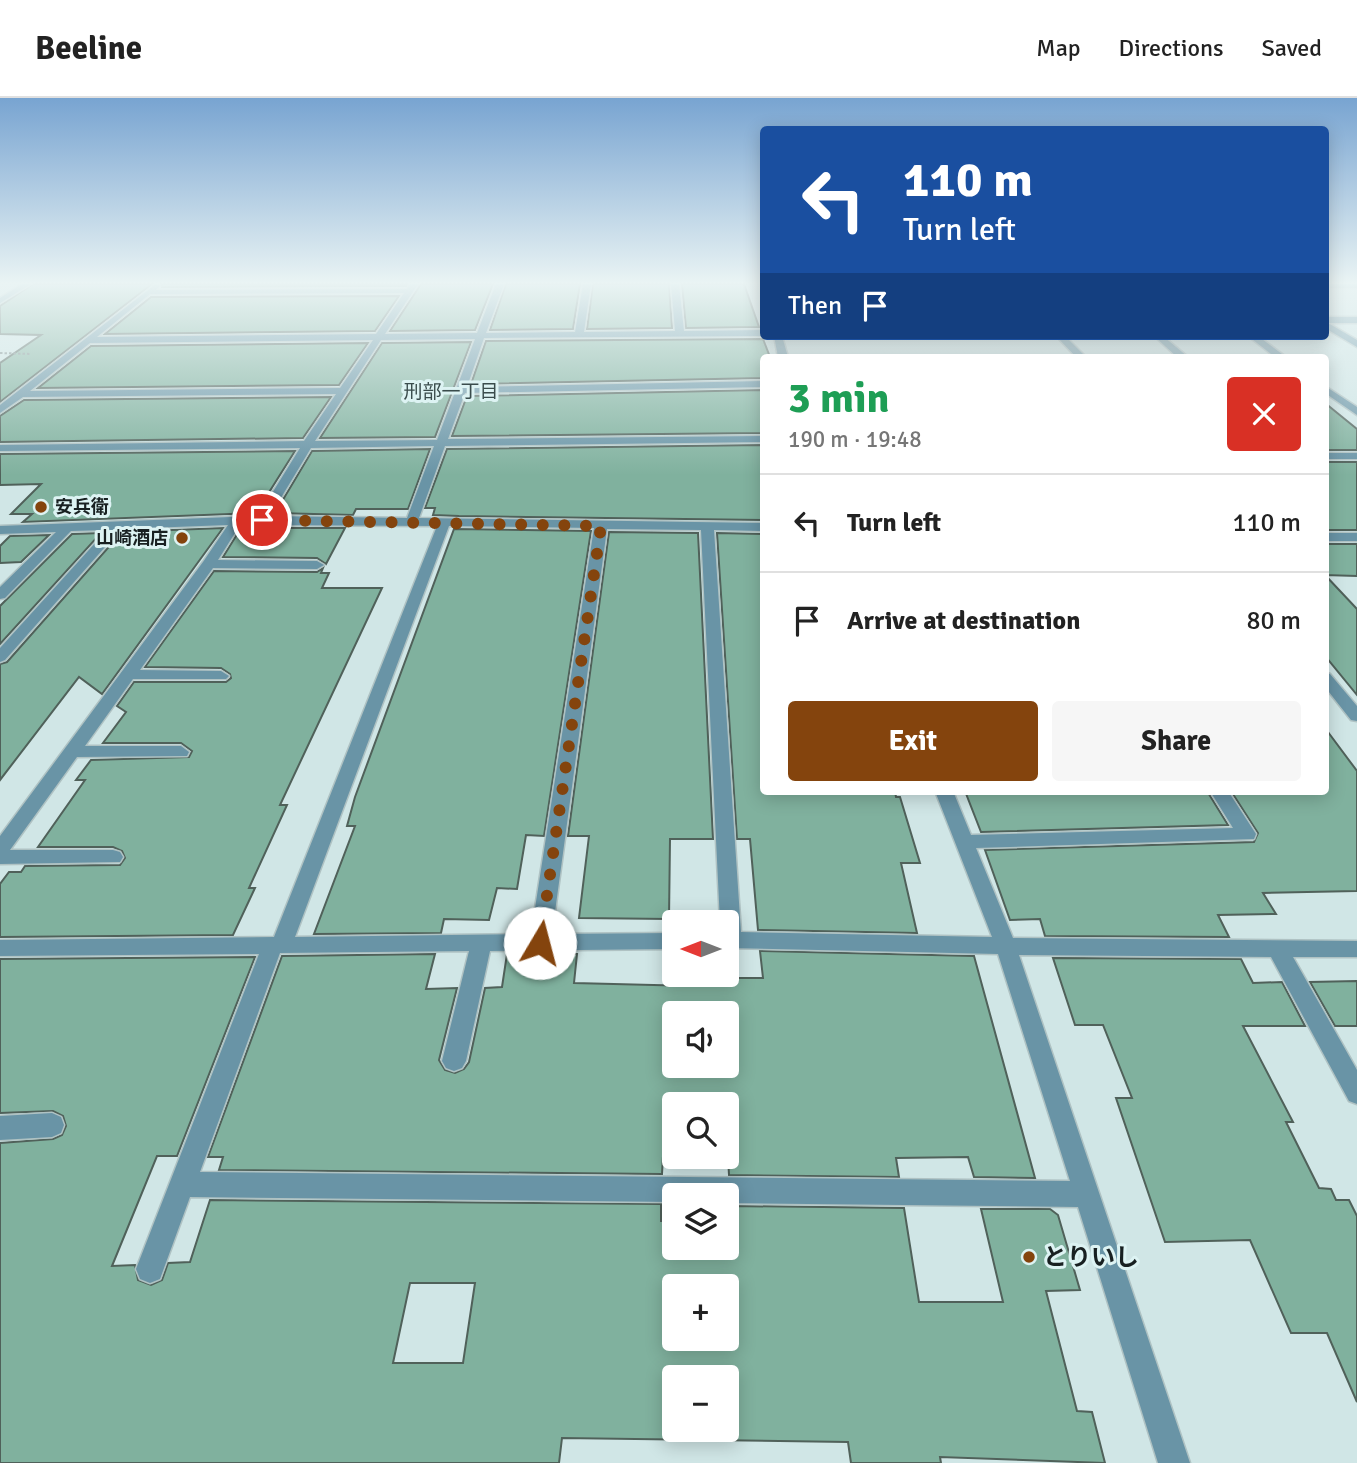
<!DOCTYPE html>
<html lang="en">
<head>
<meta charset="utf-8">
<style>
	:root { --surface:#fff; --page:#f6f6f6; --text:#222; --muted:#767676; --line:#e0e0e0; --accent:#84440d }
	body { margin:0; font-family:Signika,"Noto Sans JP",sans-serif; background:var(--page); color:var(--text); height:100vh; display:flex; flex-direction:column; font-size:26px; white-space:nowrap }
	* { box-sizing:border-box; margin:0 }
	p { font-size:23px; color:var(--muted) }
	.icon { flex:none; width:38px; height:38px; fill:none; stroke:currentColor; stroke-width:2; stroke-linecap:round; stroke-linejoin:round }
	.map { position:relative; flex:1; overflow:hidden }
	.details { position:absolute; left:760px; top:256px; width:569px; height:441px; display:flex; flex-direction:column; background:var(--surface); border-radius:7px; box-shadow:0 4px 18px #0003 }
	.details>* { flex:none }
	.hud { position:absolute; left:760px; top:28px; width:569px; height:214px; border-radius:7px; box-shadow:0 4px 18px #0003; background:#1a4fa0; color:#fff; overflow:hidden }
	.needle { width:46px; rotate:270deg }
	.tools { position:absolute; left:662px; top:812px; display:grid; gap:14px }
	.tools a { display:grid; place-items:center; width:77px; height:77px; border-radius:7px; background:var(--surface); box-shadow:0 4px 18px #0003; font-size:35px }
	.pin { position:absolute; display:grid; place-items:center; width:60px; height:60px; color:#fff; margin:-30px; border:4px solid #fff; border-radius:50%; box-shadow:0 2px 7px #0007 }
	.me { position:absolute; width:77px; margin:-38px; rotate:8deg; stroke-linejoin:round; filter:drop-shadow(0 0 5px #0008) }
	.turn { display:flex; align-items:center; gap:24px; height:147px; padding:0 28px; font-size:32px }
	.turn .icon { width:91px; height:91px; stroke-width:2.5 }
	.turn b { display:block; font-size:49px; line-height:60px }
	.then { display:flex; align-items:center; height:66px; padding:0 28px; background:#0003; gap:14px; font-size:26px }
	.round { display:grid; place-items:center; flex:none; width:74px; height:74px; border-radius:7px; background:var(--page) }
	.summary { display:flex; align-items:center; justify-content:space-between; height:119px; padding:0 28px }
	h1 { font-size:42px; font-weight:700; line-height:52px; color:#1e9e55 }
	.action { display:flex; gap:14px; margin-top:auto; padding:14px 28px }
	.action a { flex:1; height:80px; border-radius:7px; background:var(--accent); color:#fff; font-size:28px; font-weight:700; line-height:80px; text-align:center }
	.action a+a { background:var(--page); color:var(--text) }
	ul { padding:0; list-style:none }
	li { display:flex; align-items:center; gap:21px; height:98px; padding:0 28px; border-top:2px solid var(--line) }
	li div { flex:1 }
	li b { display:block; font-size:26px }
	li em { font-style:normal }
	header { display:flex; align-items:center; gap:42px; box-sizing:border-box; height:98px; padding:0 35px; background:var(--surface); border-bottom:2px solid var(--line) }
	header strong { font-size:33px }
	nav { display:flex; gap:38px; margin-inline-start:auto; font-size:24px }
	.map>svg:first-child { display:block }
</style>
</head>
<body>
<header>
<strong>Beeline</strong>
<nav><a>Map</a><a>Directions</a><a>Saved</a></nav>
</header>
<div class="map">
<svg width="1357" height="1365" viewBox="0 0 1357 1365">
	<rect width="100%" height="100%" fill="#d0e6e6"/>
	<path fill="#80b19e" stroke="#50615a" stroke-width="2" fill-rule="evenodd" d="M33 186H152L0 304V265L41 237 0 236V208Z
		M161 186H407L406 188 162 189Z
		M421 186H493L475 232 390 233Z
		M506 186H580L573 231 490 232Z
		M593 186H669L672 230 587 231Z
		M682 186H744L759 229 686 230Z
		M399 198 375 233 105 236 151 199Z
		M763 241 770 259H763V280L471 286 486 243Z
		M471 244 435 339 320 340 382 245Z
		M368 245 339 287 38 290 91 248Z
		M763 292V335L452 338 467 298Z
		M331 299 303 340 0 344V318L24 302Z
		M1325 305 1357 331V352H1325Z
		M763 347V422L459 418 433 417 435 410H425L447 351Z
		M430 351 408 411H356L353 417 275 415 312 353Z
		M295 353 256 415 23 424 32 416H11L41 386 0 387V356Z
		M1325 364H1357V432H1325Z
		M223 430 102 596 79 579 0 682V566L7 564 122 434Z
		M241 430H345L326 466 317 460 223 459Z
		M454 431 591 433 544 738 526 737 517 791 497 790 489 822 444 821 441 835 314 836 355 728H347L355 699Z
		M609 434 698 435 713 741H670L669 821 579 820 589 738H568Z
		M101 435 0 546V508L72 436Z
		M717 435 763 436V693H895L896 699H900L920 765H901L917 835 758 832 750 741H737Z
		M49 437 21 464 0 465V448L10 438Z
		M1325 446H1357V478L1325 477 1357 511V597L1325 558Z
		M323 470 321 475H329L322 490H382L280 707H287L249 790H255L233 837 0 839V786L9 774H21L25 768 120 767 125 760 122 753 113 749H38L85 682H76L91 662 189 659 192 653 181 645H103L126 614 117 608 134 584H226L231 580 230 576 221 570 145 569 214 473 317 474Z
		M1325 630 1357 673V793L1263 795 1276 816 1218 817 1229 839 1045 838 1040 821 1010 822 985 752 1254 744 1258 735 1231 693H1325Z
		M965 693H1207L1228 727 981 734Z
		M760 853 974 858 1035 1080 974 1079 968 1059 896 1060 899 1079 729 1077 728 1059H706H726V1006H674V1058H663L662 1076 219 1072 223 1059H208L282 858 435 856 426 891 457 890 439 962 445 972 455 975 464 971 469 964 485 890 502 889 507 856H577L574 885 693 888V880H763ZM674 915H726V968H674Z
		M255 859 177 1058H157L112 1168 135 1167 138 1182 151 1187 162 1182 168 1165 190 1164 210 1102 661 1106V1123H674V1150H726V1125H731L730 1108 904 1110 919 1204H1003L981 1111H1050L1058 1117 1080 1192 1046 1193 1077 1313 1092 1314 1105 1365 940 1359 941 1365H851L848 1344 562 1340 559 1365H0V1045L53 1041 62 1037 66 1028 63 1018 53 1013 0 1015V861ZM410 1185H475L463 1265H393ZM674 1188H726V1241H674ZM674 1279H726V1332H674Z
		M1053 860 1241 861 1253 885 1282 884 1305 928H1243L1293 1024H1286L1319 1090 1331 1091 1336 1102H1349L1357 1118V1304L1327 1235H1291L1250 1142 1165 1144 1116 1000H1132L1103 927H1075Z
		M1357 883V928H1335L1310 884Z"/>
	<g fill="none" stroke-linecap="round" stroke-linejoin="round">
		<defs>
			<path id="minor" d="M22 186H31L0 205V200Z
				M156 186 160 188 156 192 407 191 410 186H418L385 236 477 235 496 186H504L486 235 575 234 583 186H591L584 234 675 233 671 186H679L684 233 763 232V238L484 240 467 289 763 283V289L465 295 448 341 763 338V344L445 348 419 420 763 425V433L714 432 741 834 992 839 935 693H953L971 737 1233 730 1210 693H1228L1256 736 1254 741 976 750 1013 840 1357 843V859H1293L1357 972V1006L1349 1003 1271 859 1019 857 1190 1365H1158L1078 1109 726 1105V1097H674V1104L190 1099 160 1181 150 1185 140 1181 136 1171 259 856 0 858V842L274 839 437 428 240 427 218 462 317 463 324 467 317 471 213 470 140 572 221 573 229 578 226 581H133L85 648H181L189 654 187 658 77 659 10 752H113L120 754 123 759 120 764 0 766V738L203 464 228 427 121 431 5 562 0 564V550L107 432 71 433 5 500 0 501V489L56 434 0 436V428L258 418 300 350 0 353V347L304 343 336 296 23 299 0 315V307ZM404 195 376 236 97 239 150 196ZM475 241 437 342 315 343 381 242ZM373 242 340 290 30 293 90 245ZM434 348 407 420 270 418 311 350ZM449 428 594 430 531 836 295 839ZM607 431 701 432 720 824H726V850L998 856 1070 1083 200 1074 280 855 469 853 442 963 446 970 454 973 462 970 466 963 490 853 674 851V835L552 836Z
				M1325 186H1357V190H1325Z
				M1325 219H1357V225H1328L1357 242V249L1325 230Z
				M774 238H782L788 259H778Z
				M1056 238H1065L1086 259H1076Z
				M1154 238H1163L1188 259H1177Z
				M1248 238H1258L1286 259H1275Z
				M1325 288 1357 309V317L1325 295Z
				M1325 355H1357V361H1325Z
				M1325 435H1357V443H1325Z
				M1325 574 1330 576 1357 608V623L1351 622 1325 589Z
				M52 1015 61 1019 64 1027 61 1035 52 1039 0 1042V1018Z"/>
		</defs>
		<use href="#minor" stroke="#afc2c3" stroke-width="3"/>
		<path stroke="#798889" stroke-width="2" stroke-dasharray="2.5 2" stroke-linecap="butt" d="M0 255 31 256"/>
		<use href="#minor" fill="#6994a6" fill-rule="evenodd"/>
	</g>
	<linearGradient id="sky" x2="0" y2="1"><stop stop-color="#78a4d1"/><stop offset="0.49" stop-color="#eaf4f4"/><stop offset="1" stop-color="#eaf4f4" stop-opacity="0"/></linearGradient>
	<rect width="1357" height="377" fill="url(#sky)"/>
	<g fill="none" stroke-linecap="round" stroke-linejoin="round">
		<path stroke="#84440d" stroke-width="12" stroke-dasharray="0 21.6" d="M262 422 601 428 540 845"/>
	</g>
	<g fill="#84440d" stroke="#ddf3f3" stroke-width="2.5">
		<circle cx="41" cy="409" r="7"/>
		<circle cx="182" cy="440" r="7"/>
		<circle cx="1029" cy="1159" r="7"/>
	</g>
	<g text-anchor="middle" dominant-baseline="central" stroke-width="6" stroke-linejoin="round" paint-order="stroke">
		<g font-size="18" font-weight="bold" fill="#182021" stroke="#ddf3f3" text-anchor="start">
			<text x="55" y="409">安兵衛</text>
			<text x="168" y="440" text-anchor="end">山崎酒店</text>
		</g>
		<g font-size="19" fill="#3a4c4c" stroke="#ddf3f3">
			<text x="451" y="294">刑部一丁目</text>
		</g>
		<g font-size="24" font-weight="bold" fill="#182021" stroke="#ddf3f3" text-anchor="start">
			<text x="1043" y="1159">とりいし</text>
		</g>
	</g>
</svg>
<div class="tools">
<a><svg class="needle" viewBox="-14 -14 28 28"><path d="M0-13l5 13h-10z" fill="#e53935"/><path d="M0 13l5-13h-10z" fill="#767676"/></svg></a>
<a><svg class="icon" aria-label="sound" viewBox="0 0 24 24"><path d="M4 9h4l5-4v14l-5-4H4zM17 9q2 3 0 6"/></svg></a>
<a><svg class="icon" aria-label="search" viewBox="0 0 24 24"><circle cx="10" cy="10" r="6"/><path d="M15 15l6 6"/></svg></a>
<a><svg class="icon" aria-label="layers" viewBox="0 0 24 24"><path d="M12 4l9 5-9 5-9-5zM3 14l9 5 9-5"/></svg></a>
<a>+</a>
<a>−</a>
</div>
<div class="pin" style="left:262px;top:422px;background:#d93025"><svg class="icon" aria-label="arrive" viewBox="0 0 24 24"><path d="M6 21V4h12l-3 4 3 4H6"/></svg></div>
<svg class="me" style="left:540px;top:845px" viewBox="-20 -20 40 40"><circle r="19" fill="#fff"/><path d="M0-13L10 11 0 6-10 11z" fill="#84440d"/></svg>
<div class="hud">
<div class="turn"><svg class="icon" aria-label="left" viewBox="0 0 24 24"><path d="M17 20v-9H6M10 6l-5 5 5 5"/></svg><div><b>110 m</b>Turn left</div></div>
<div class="then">Then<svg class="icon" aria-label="arrive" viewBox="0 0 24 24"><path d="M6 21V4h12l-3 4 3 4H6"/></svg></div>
</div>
<section class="details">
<div class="summary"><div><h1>3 min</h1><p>190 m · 19:48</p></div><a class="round" style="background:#d93025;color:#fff"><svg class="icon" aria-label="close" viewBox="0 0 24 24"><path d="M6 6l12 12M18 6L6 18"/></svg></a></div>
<ul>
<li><svg class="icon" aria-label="left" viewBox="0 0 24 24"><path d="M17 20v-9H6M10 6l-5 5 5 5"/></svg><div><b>Turn left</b></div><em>110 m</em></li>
<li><svg class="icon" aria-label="arrive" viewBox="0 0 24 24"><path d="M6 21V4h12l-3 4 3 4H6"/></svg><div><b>Arrive at destination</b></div><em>80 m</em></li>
</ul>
<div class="action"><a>Exit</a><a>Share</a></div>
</section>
</div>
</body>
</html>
